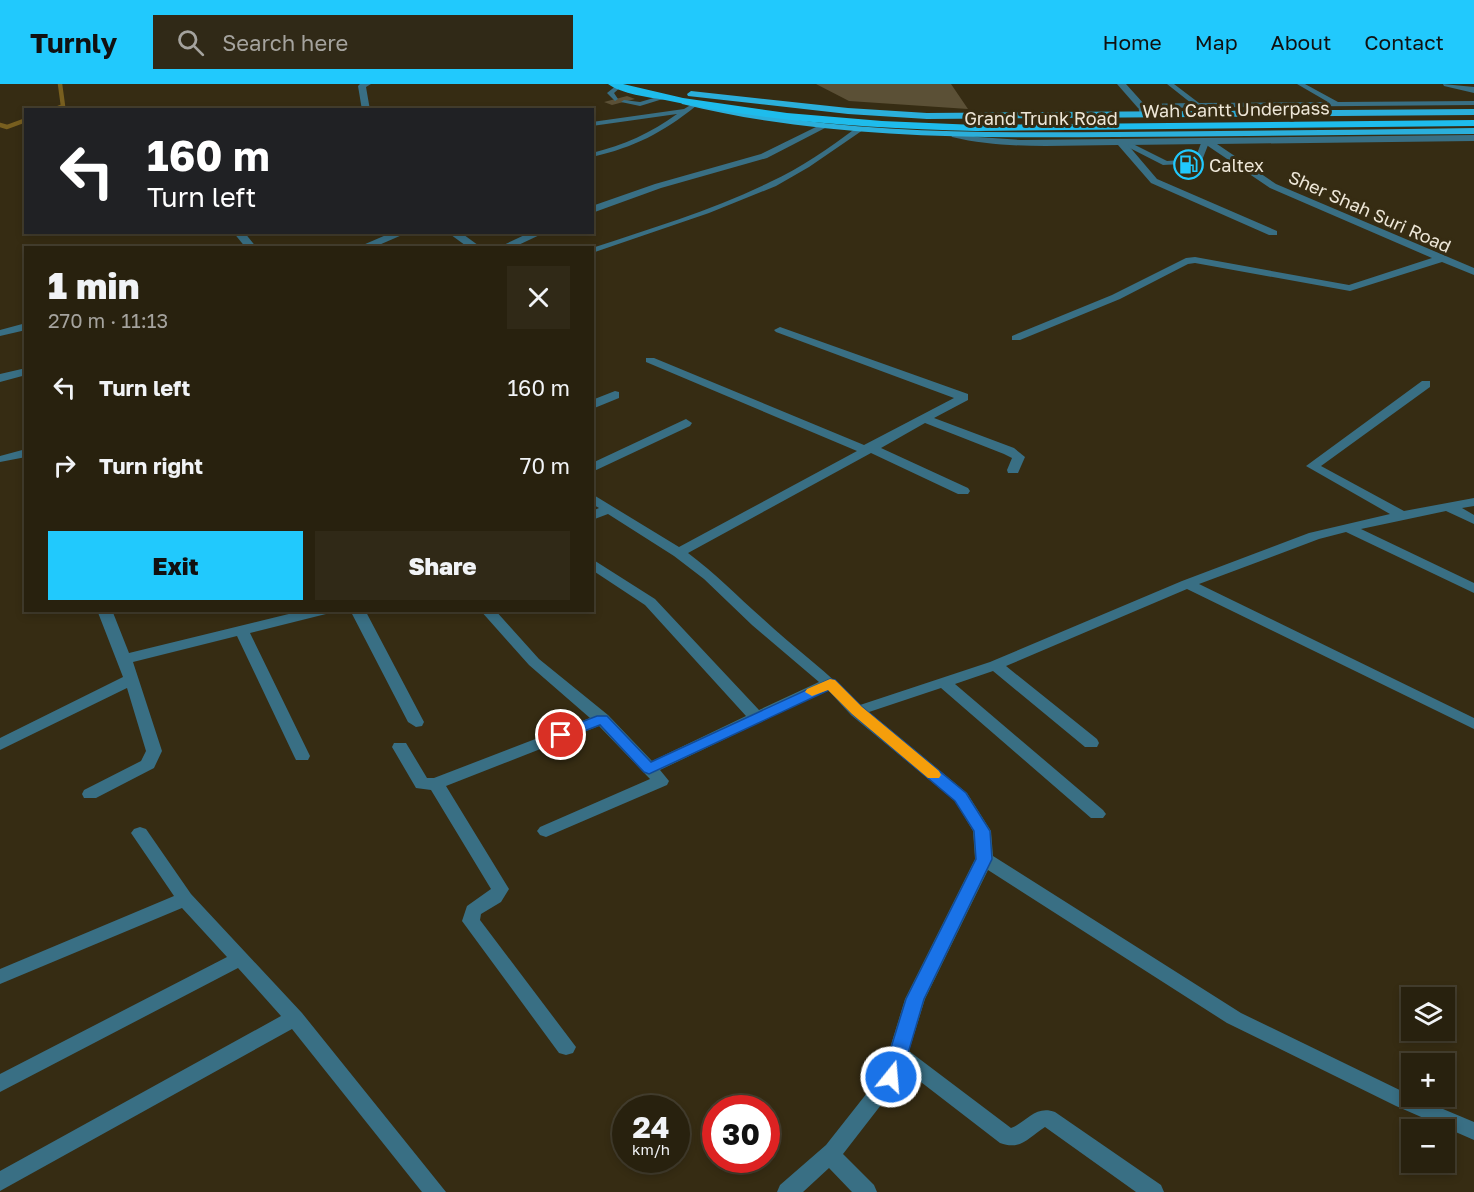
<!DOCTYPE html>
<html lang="en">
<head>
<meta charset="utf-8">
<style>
	:root { --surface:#28210e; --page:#302917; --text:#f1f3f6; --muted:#a5a39e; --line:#443e2e; --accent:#21c9fd }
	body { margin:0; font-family:"Golos Text",sans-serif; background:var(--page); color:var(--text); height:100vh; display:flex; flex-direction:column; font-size:22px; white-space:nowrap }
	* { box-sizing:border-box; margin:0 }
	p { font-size:20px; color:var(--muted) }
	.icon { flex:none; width:33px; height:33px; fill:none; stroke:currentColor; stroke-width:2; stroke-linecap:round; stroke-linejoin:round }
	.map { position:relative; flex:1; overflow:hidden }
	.panel { position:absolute; left:24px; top:162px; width:570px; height:366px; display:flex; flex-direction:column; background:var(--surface); border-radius:0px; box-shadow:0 3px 9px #0003,0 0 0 2px var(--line) }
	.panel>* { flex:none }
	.hud { position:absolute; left:24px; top:24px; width:570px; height:126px; border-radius:0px; box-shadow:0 3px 9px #0003,0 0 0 2px var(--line); background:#202124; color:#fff; overflow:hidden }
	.fabs { position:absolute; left:1401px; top:903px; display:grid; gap:12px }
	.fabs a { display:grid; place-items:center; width:54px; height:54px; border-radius:0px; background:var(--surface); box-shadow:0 3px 9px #0003,0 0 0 2px var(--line); font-size:30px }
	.speed { position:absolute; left:612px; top:1011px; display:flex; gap:12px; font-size:30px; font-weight:700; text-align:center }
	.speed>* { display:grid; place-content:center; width:78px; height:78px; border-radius:50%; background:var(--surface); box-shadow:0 3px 9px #0003,0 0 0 2px var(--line); line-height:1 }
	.speed small { font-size:15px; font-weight:400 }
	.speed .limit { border:9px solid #d22; background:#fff; color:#111 }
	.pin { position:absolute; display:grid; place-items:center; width:51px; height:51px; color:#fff; margin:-26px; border:3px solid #fff; border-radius:50%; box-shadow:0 2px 6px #0007 }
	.me { position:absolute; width:66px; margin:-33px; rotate:17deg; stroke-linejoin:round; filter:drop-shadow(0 0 4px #0008) }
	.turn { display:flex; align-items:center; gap:21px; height:126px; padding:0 24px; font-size:27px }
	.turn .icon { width:78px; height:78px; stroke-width:2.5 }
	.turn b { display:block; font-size:42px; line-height:51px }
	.round { display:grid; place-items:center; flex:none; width:63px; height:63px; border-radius:0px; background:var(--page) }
	.summary { display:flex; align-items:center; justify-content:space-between; height:102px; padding:0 24px }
	h1 { font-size:36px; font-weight:800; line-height:45px }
	.button { display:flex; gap:12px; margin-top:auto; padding:12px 24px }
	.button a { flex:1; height:69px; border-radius:0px; background:var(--accent); color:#111; font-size:24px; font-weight:800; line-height:69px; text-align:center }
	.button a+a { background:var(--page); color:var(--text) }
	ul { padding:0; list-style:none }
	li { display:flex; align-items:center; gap:18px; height:78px; padding:0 24px }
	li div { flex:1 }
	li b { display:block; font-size:22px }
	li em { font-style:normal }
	header { display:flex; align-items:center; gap:36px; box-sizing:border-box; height:84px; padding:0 30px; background:var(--accent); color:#111 }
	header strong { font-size:28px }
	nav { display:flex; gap:33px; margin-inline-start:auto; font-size:21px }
	.search { width:420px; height:54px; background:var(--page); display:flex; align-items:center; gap:15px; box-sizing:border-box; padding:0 21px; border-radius:0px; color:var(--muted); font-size:22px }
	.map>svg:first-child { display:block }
</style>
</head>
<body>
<header>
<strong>Turnly</strong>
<div class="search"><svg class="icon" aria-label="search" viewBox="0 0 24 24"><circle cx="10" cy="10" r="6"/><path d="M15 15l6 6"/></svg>Search here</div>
<nav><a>Home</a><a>Map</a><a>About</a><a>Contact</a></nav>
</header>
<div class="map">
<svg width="1474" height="1108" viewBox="0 0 1474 1108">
	<rect width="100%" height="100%" fill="#362c13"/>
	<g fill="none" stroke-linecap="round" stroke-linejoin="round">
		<path stroke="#785f1f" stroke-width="4.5" d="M53 26 63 22 60 0
			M0 41 7 43 26 36"/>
	</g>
	<path fill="#5b5036" d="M816 0H951L968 25 849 17Z
		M627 12 635 15 612 21 604 18Z"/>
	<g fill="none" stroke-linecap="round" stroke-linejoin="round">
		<path fill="#396f84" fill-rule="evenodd" d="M1167 0H1174L1199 19 1328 18 1297 0H1305L1338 18 1474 17V21L1145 24 1144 31H1140L1138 22 1141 20 1191 19Z
			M617 1 622 2 614 9 618 15 615 17 607 9Z
			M664 11 666 12V14L640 22 621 18 624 16 640 18Z
			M694 19 696 20V22C662 49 635 63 592 73V69C624 61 651 49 677 30L592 42V38L684 25Z
			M856 44 863 46 809 83 776 102 709 129 592 169V164C652 144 713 126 770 98 801 84 829 64 856 44Z
			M1203 54 1210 56 1201 79 1163 81 1116 57 1123 55 1167 77 1195 75Z"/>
		<path fill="#396f84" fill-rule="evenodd" d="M360 0H371L366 3 370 26H362L358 2Z
			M1117 0H1126L1144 20V24H1138Z
			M1443 0 1474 3V9L1444 2Z
			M820 41 827 43 767 74 661 104 592 129V122L655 100 761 70Z
			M955 48 978 53 1021 56 1474 51V57L1217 60 1276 100 1474 184V191L1442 178 1350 207 1195 179 1188 180 1120 215 1020 256H1012V252L1112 211 1186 174 1195 173 1349 201 1432 174 1270 104 1205 60 1128 61 1157 95 1277 147V151H1269L1151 99 1118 61C1063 61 1006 66 952 53L951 51Z
			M233 148H244L257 164H246Z
			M393 148H409L372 164H356Z
			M447 148H460L482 164H469Z
			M531 148H546L512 164H497Z
			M26 239V246L0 252V246Z
			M780 243 968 310V316L934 334 1014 364 1025 373 1018 389H1008L1007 386 1012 374 1004 370 925 339 881 364 968 404 970 407 968 410H958L871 369 688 469C715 489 737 512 762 534 794 564 829 589 860 621L990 578 1182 497 1309 449 1390 430 1306 382 1422 297H1430V303L1321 382 1404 427 1474 414V422L1462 424 1474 431V440L1446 427 1361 445 1474 499V509L1346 448 1319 455 1199 500 1474 634V645L1187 505 1006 582 1097 655 1099 659 1097 663H1085L993 587 955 600 1103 726 1106 730 1103 734H1091L941 604 869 628 967 709 991 747 993 772 1241 929 1412 1012 1474 1038V1056L1396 1022 1227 939 988 786 925 915 909 967 1011 1044C1027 1038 1035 1021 1055 1028L1161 1101 1164 1108H1136L1045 1043C1029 1053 1021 1067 1000 1059L904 985 898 999 843 1070 874 1101 877 1108H852L829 1084 803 1108H777L780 1101 826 1061 882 990 905 915 975 775 973 747 955 717 851 631 828 606 660 686 669 697 667 701 546 753 540 751 537 747 540 743 650 695 599 642 446 702 509 805 501 818 481 830 480 836 576 963 573 969 566 971 559 969 462 837 467 822 491 805 431 706 416 704 392 663 394 659H406L427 694H434L590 634 529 581 480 526H495L539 575 608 631 652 677 746 632 645 521 592 486V475L655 515 759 626 819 598 752 541 704 495 674 472 608 430 592 436V427L599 424 592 420V410L679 463 857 367 646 278V274H654L864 361 954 314 776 248 774 246Z
			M26 284V291L0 298V290Z
			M615 307 619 308V314L592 325V316Z
			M686 335 692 339 690 342 592 388V379Z
			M26 365V373L0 378V372Z
			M97 526H112L129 569 305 526H332L330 529 250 549 310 672 308 676H296L294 672 237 552 133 578 162 667 154 684 96 714H84L82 710 84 706 141 677 146 667 127 604 0 666V654L123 593Z
			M350 526H365L424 638 422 642 416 643 408 638Z
			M140 743 146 745 191 810 302 929 446 1108H422L292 945 0 1107V1087L281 932 238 884 0 1008V990L227 873 182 824 0 900V885L174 812 131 749 134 745Z"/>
		<path fill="#2bafdb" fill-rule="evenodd" d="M691 7 848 24 927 29 1474 25V31L927 35 848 30 688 12 687 10Z
			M685 15C827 50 970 49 1115 48 1234 47 1354 46 1474 44V50C1354 51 1235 52 1115 53 968 54 826 55 682 20L681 18Z"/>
		<path fill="#1ebcec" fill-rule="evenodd" d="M608 0H623L683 14 787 29 882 37 976 41 1474 36V42L976 47C872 44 767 38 665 16 648 13 622 10 608 0Z"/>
	</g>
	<path fill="#1a73e8" stroke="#114b97" stroke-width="1.5" d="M830 595 835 596 862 623 966 709 990 747 992 775 924 915 901 993 898 998 891 1000 885 998 882 993 906 915 976 775 974 747 955 717 852 630 829 606 649 690 644 688 600 641 561 656 553 651 555 648 597 632H607L651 678Z"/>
	<path fill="#f59e0b" d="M830 595 835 596 862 623 939 687 941 691 939 694H928L852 630 828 606 812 612 805 608 807 605Z"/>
	<defs>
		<symbol id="fuel-ring" viewBox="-11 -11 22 22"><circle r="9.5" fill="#362c13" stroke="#21c9fd" stroke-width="1.5"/><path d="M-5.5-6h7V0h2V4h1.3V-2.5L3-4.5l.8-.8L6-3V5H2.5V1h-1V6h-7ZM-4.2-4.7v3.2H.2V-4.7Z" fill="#21c9fd"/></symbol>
	</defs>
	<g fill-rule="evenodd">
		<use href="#fuel-ring" x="1172" y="64" width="33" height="33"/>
	</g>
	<g text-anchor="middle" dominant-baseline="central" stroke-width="6" stroke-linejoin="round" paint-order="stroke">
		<g font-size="18" fill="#eee7d8" stroke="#362c13">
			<text transform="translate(1236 25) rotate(-1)">Wah Cantt Underpass</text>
			<text x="1041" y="34">Grand Trunk Road</text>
			<text transform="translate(1370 127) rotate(24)">Sher Shah Suri Road</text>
		</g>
		<g font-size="18" fill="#eee7d8" stroke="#362c13" text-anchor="start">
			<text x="1209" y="81">Caltex</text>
		</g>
	</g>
</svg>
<div class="fabs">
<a><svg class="icon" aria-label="layers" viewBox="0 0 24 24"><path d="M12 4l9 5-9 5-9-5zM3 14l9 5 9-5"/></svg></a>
<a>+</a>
<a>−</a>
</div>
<div class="speed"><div>24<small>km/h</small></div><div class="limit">30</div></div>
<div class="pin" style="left:561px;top:651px;background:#d93025"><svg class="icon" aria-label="arrive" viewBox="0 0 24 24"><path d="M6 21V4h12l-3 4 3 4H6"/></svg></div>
<svg class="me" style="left:891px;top:993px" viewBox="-20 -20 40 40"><circle r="17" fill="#1a73e8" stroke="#fff" stroke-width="3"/><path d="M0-11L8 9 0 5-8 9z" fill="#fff"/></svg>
<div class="hud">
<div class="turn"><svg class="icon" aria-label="left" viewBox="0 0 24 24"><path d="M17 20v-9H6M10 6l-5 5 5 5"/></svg><div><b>160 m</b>Turn left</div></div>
</div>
<section class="panel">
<div class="summary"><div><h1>1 min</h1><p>270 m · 11:13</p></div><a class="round"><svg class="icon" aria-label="close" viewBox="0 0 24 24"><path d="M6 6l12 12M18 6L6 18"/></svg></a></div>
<ul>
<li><svg class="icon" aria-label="left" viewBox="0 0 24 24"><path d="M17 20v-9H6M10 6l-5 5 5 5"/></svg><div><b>Turn left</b></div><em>160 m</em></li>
<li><svg class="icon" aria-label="right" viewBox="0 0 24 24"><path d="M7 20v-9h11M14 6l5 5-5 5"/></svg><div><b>Turn right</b></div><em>70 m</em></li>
</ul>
<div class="button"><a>Exit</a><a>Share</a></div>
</section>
</div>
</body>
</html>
